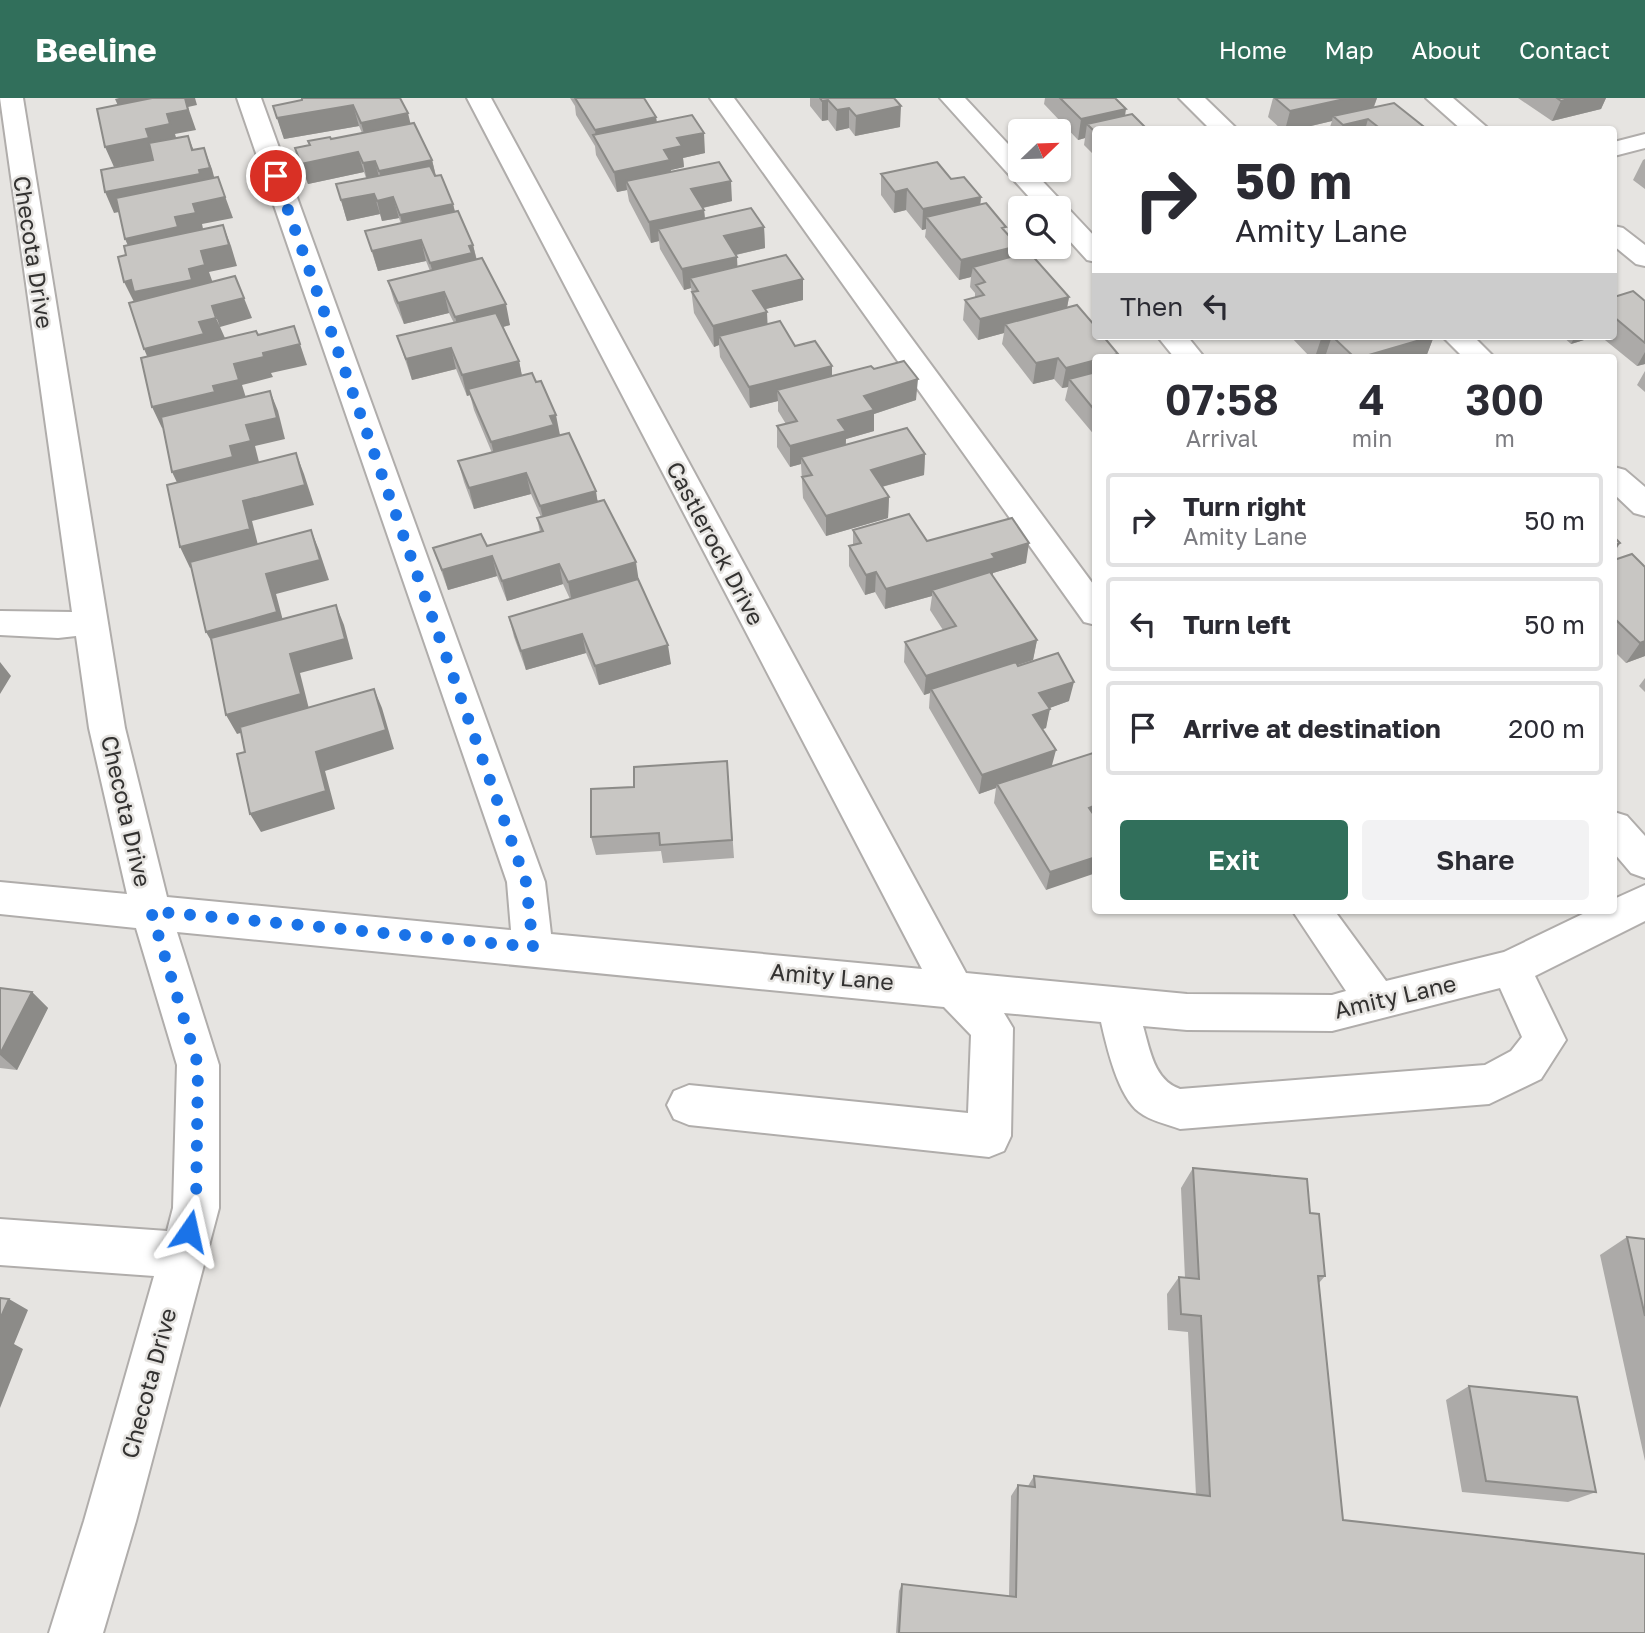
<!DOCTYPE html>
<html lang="en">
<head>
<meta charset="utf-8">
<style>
	:root { --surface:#fff; --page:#f2f2f3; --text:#2b2b33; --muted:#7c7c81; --line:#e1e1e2; --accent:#316f5b }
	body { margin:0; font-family:"Golos Text",sans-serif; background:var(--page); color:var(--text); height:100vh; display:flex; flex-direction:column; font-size:26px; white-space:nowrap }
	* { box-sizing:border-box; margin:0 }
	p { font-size:23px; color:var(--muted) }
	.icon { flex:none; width:38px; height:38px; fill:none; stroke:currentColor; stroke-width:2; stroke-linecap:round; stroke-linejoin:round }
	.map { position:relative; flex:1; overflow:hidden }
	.panel { position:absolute; left:1092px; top:256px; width:525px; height:560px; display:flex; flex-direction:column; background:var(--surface); border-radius:7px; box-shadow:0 2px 5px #0004 }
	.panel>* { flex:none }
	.top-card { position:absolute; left:1092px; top:28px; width:525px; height:214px; border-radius:7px; box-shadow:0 2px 5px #0004; background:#fff; color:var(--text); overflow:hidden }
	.needle { width:46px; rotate:67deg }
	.tools { position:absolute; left:1008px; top:21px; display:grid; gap:14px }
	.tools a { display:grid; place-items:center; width:63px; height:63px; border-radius:7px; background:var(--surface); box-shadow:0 2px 5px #0004; font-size:35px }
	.pin { position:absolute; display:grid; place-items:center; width:60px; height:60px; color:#fff; margin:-30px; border:4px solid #fff; border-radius:50%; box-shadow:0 2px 7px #0007 }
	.me { position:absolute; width:77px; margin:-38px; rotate:11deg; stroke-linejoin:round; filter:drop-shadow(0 0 5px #0008) }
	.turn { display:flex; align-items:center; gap:24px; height:147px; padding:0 28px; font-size:32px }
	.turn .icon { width:91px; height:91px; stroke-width:2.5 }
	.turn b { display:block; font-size:49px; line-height:60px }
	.then { display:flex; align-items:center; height:66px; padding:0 28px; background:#0003; gap:14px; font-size:26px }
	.eta { display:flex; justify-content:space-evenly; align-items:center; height:119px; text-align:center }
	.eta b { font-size:42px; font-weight:600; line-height:49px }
	.button { display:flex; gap:14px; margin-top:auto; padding:14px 28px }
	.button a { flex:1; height:80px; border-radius:7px; background:var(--accent); color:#fff; font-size:28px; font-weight:600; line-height:80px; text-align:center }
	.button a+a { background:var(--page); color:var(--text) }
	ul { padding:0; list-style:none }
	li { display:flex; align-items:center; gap:21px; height:94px; margin:0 14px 10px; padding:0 14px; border:4px solid var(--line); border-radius:7px }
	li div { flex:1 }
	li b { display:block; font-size:26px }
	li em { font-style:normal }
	header { display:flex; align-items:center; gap:42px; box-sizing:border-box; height:98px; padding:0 35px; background:var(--accent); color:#fff }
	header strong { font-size:33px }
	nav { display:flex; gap:38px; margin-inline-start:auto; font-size:24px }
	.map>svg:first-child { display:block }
</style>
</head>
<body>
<header>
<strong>Beeline</strong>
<nav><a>Home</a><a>Map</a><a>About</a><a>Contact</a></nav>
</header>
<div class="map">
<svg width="1645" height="1535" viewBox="0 0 1645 1535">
	<rect width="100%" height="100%" fill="#e6e4e1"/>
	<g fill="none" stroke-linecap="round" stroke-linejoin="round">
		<defs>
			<path id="minor" d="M0 0H23L125 630 167 799 511 832 507 784 237 0H261L545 784 551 836 922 871 467 0H491L966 875 1187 896 1332 897 1346 893 1292 812H1334L1386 883 1504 854 1591 812H1614V801L1645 787V823L1535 878 1566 942 1541 981 1489 1006 1180 1031C1167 1026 1150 1023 1139 1014 1118 998 1107 950 1101 924L1004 915 1013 930 1011 1038 1004 1053 989 1059 689 1027 674 1021 667 1007 674 993 689 987 968 1015 971 937 944 909 177 834 219 967V1110L136 1423 103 1535H49L84 1423 154 1178 0 1167V1121L167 1133 173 1110 177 967 136 830 0 816V784L127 796 89 630 76 538 58 540 0 537V513L72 514ZM1500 890 1522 939 1511 953 1485 967 1180 991C1154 982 1150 952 1143 928L1187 932 1332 933Z
				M710 0H734L1096 490V527L1084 524Z
				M940 0H965L1020 59V72H1032L1096 140V164L1087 162 1059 131V110H1039Z
				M1179 0H1205L1238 32H1211Z
				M1426 0H1453L1490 32H1462Z
				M1645 36V50L1614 58V44Z
				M1614 128 1623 130 1645 147V168L1636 166 1614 148Z
				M1157 238H1187L1204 259H1174Z
				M1442 238H1473L1494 259H1463Z
				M1614 369 1625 372 1645 389V418L1634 415 1614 396Z
				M1614 714 1627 718 1645 738V780L1631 775 1614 755Z"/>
		</defs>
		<use href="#minor" stroke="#b0adab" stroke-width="4"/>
		<use href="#minor" fill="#fff" fill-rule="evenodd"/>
	</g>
	<path fill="#acaaa8" d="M400 0 410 25 432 62 436 78 453 106 455 114 473 147 477 162 510 227 503 229 519 263 522 278 560 337 598 403 639 483 671 566 599 587 586 555 526 572 514 539 509 519 570 501 563 486 507 503 497 478 448 492 433 450 487 448 540 434 537 420 541 419 531 396 474 411 464 384 458 363 492 355 474 312 470 297 467 298 456 271 412 282 397 238 454 225 449 215 404 226 394 203 388 183 430 173 426 163 378 173 365 133 401 126 399 120 382 123 380 116 347 123 336 86 366 80 364 74 308 86 295 50 362 35 359 28 284 41 273 8 302 2Z
		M570 0H644L656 19 657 24 705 55 683 60 684 69 671 72V73L732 103 703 110 704 112 705 120 764 129 765 150 736 157 737 159V168L803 202 765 211 767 226 795 248 832 278 874 271 916 302 874 316V333L846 341V347L925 356 924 377 882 389 889 399 888 420 826 438 803 400 801 366 790 369 777 349V328L786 326 778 313V303L750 310 720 259 719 247 714 249 694 215 691 190 684 192 660 151 659 143 651 145 629 103 627 92 617 94 596 57 595 48 576 17 575 8Z
		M810 0H894L900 29 855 38 849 30 836 33 828 22 822 23 810 8Z
		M1045 0H1115L1096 32V59L1084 47 1085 40 1078 42 1044 6Z
		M1273 0H1377L1374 9 1428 32H1329L1332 23 1294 32H1282L1268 19Z
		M1518 0H1606L1601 11 1552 23Z
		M1645 61V91L1633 82 1643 62Z
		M881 76 951 81 981 99 980 106 1006 134 1016 157 1069 199 1067 210 1096 259V339L1065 302 1068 289 1062 290 1054 281 1033 286 1002 246 1004 235 978 242 963 222 965 202 975 199V195L970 189 971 179 959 182 925 139 926 131 922 132 906 112 894 115 881 97Z
		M1614 199 1645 203V266L1637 268 1600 238H1614Z
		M1290 238H1434L1426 259H1310Z
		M1562 238H1597L1571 246Z
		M1645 273V294L1637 287Z
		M853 432 927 443 1026 465 993 475 992 478 1037 542 1033 562 1018 567 1069 603 1049 610 1046 630 1042 631 1052 668 1096 654 1046 792 994 705 996 690 979 696 929 610 930 595 924 597 904 564 905 544 943 532 930 512 932 498 885 511 875 494 865 497 849 468V448L853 447Z
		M1614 462 1645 469V558L1626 565 1614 553Z
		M1645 580V594L1639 588Z
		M727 663 734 760 663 765 661 753 596 757 591 739 634 689Z
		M0 890 32 894 48 910 17 972 0 970Z
		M1193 1070 1310 1115 1325 1178 1319 1185 1343 1422 1645 1535H896L899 1493 902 1486 1009 1498 1011 1398 1018 1387 1028 1388 1034 1378 1196 1397 1188 1234 1168 1232 1167 1196 1179 1179 1185 1180 1181 1090Z
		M1627 1139 1645 1141V1363L1600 1157Z
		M1469 1288 1596 1394 1568 1404 1462 1394 1446 1302Z"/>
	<path fill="#8c8b88" d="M119 0H195L197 7 188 9 196 32 175 36 178 46 157 61 114 69 105 49 124 21 115 1Z
		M1349 0H1377L1372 13 1333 18 1332 23 1294 32H1285L1290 13Z
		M1572 0H1606L1601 11 1552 23 1561 3Z
		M828 2V22L822 23V3Z
		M353 7 359 28 284 41 277 20Z
		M901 8 900 29 855 38 856 18Z
		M849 10V30L836 33 837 12Z
		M1126 11 1123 32 1087 26 1085 40 1078 42 1081 21Z
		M408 15 413 36 367 46 361 25Z
		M656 19 658 39 596 42 595 32Z
		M1368 21 1365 32H1342L1343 27Z
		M704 35 705 55 683 60 684 69 671 72 672 83H626L627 92 617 94 614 74 664 52 677 40Z
		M188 38 196 58 204 50 212 71 217 90 208 96 114 115 105 94 192 52Z
		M358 54 364 74 308 86 301 66Z
		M432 62 437 83 385 94 379 73Z
		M375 63 380 83 368 86 363 65Z
		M218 79 233 120 202 126 204 135 134 161 125 141 175 119Z
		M731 83 732 103 693 112 691 91Z
		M907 91 906 112 894 115 895 94Z
		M374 96 380 116 347 123 341 102Z
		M393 99 399 120 382 123 377 103Z
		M981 99 979 119H926V131L922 132 923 111Z
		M453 106 458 126 405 137 400 117Z
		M704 112 706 133 658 131 659 143 651 145 649 124Z
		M223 127 231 148 237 168 209 174 214 188 134 204 124 184 189 171 201 153Z
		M764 129 765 150 726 159 724 138Z
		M421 142 426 163 378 173 372 153Z
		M473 147 478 168 436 185 430 165Z
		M1018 148 1015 169H973L971 179 959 182 961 162Z
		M737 159 738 180H690L691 190 684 192 682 171Z
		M803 181V202L754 214 753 193Z
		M444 194 449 215 404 226 398 205Z
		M1069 199 1065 220 1005 226 1004 235 978 242 980 221Z
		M244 200 252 220 220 229 212 208Z
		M506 206 510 227 461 240 455 219Z
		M767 214 768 235 719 238V247L714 249 713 228Z
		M216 220 225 240 153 272 144 251 199 224Z
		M294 228 307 267 271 275 273 279 242 287 247 303 224 315 162 330 152 309 213 288 234 266 265 254Z
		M1332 238 1325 259H1315L1321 241Z
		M1434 238 1426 259H1362Z
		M1575 238H1597L1571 246Z
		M451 250 456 271 412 282 406 261Z
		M1645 254V266L1637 268Z
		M1058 260 1054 281 1033 286 1036 265Z
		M1096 262V282L1069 281 1068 289 1062 290 1066 270Z
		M519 263 523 283 468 291 470 297 467 298 462 277Z
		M832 268V289L777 292 778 303 750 310 749 289Z
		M918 281 916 302 874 316V333L846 341 845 354 801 359V366L790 369V348L838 322 864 298Z
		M270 293 278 313 285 341 255 348 259 364 240 369 242 380 182 395 172 374 230 348Z
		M556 317 560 337 496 364 491 344 550 318Z
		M296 355 304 376 314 407 252 423 259 451 190 470 180 449 243 403Z
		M925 356 924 377 870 392 871 372Z
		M526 375 531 396 474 411 469 390Z
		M596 393 599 413 545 428 540 408Z
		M889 399 888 420 826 438V418Z
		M311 432 319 452 329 482 276 496 286 534 217 553 206 534Z
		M1029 445 1026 465 993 475 992 480 932 492V498L885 511 886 491 992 456Z
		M1620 445 1614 455V448Z
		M492 458 497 478 448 492 442 472Z
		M636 464 639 484 572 504 568 484Z
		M559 466 563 486 507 503 502 483Z
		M876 474 875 494 865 497 866 477Z
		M336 507 344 527 353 561 300 575 310 615 237 636 226 617 290 556Z
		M582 536 586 555 526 572 521 553Z
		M1037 542 1033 562 933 594 931 591 930 595 924 597 926 578Z
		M1645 543V558L1626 565 1640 545Z
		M668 547 671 566 599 587 595 568Z
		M0 564 11 578 0 596Z
		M1074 584 1069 603 1036 615 1039 595Z
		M374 591 382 610 394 651 325 673 335 711 261 734 250 716 316 654Z
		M1050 611 1046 630 1029 636 1033 617Z
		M1056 652 1051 671 997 686 996 690 979 696 982 677Z
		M1096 707V724L1089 710Z
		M1096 759V775L1046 792 1050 774Z
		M32 894 48 910 17 972 0 957V956Z
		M9 1201 28 1212 14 1246 23 1251 0 1310V1221Z"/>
	<path fill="#c8c6c3" stroke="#8c8b88" stroke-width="2" d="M152 0H185L188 12 167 16 170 26 146 31 149 40 105 49 97 11Z
		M302 0H400L408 15 361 25 353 7 277 20 273 8 302 2Z
		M575 0H644L656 19 595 32Z
		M820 0H894L901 8 856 18 849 10 837 12 828 2 822 3Z
		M1060 0H1115L1126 11 1081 21Z
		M1275 0H1349L1290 13Z
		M1557 0H1572L1561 3Z
		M1394 5 1428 32H1382L1368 21 1343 27 1333 18Z
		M1132 16 1148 32H1096V35L1087 26Z
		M692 17 704 35 677 40 682 48 664 52 670 62 614 74 593 37Z
		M414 25 432 62 379 73 375 63 363 65 358 54 301 66 295 50 310 47 308 43 330 39 331 41Z
		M188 38 192 52 204 50 210 70 199 72 200 76 105 94 101 72 153 62 149 45Z
		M719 64 731 83 691 91 704 112 649 124 626 83Z
		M937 64 951 81 964 79 981 99 923 111 907 91 895 94 881 76Z
		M430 68 435 78 441 77 453 106 400 117 393 99 377 103 374 96 341 102 336 86Z
		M218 79 225 99 193 106 196 115 175 119 178 129 125 141 116 100Z
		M986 105 1006 129 1002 130 1018 148 961 162 926 119Z
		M751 110 764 129 724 138 737 159 682 171 658 131Z
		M458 113 473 147 469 148 472 155 430 165 421 142 372 153 365 133Z
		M223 127 229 147 201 153 205 167 189 171 192 182 134 194 131 182 124 184 118 159 126 157 124 148Z
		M1029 154 1069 199 980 221 965 202 984 197 976 187 985 184 973 169Z
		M786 157 803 181 753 193 767 214 713 228 692 194 698 193 690 180Z
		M482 160 506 206 455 219 444 194 398 205 388 183Z
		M235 178 244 200 212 208 216 220 199 224 204 236 144 251 129 205Z
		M1633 193 1645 203V245L1614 219V199Z
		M1077 207 1096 229V238H1103L1118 256 1106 259H1096V262L1066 270 1058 260 1036 265 1005 226Z
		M496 215 519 263 462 277 451 250 406 261 397 238Z
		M780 223 795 248 815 243 832 268 749 289 719 238Z
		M294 228 300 246 263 255 264 259 234 266 239 282 213 288 215 294 152 309 141 260 256 233 258 237Z
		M1317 238H1434L1362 259H1354L1332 238 1321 241Z
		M904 263 918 281 864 298 874 312 838 322 846 333 790 348 777 328 797 323 777 292 871 268 874 271Z
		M1096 274V314L1069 281Z
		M532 275 536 284 541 283 556 317 550 318 554 327 491 344 468 291Z
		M270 293 277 320 246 327 251 343 230 348 233 359 172 374 161 319Z
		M907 330 925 356 871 372 889 399 826 418 802 379 812 377 801 359Z
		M569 335 596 393 540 408 526 375 469 390 458 363Z
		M296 355 305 387 243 403 250 431 180 449 167 387Z
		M604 402 636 464 568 484 559 466 502 483 492 458 442 472 433 450 481 436 487 448 543 433 537 420Z
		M909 416 927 443 1012 420 1029 445 992 456 995 460 886 491 876 474 866 477 849 448 861 445 853 432Z
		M311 432 320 462 266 476 277 514 206 534 190 464Z
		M1614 439 1620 445 1614 448Z
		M1632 456 1645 469V543L1640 545 1614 520V462Z
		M990 474 1037 542 926 578 905 544 956 528 932 492Z
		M638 481 668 547 595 568 582 536 521 553 509 519Z
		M336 507 345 541 290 556 301 596 226 617 211 540Z
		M1058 555 1074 584 1039 595 1050 611 1033 617 1056 652 982 677 931 591 1016 564 1018 568Z
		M374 591 386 632 316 654 326 693 250 716 237 656 245 654 240 629Z
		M1096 654V707L1089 710 1096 720V759L1050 774 997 686Z
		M727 663 732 742 660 747 659 735 591 739V691L634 689V669Z
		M0 890 32 894 0 956Z
		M1193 1070 1307 1081 1310 1115 1319 1116 1325 1178H1318L1343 1422 1645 1456V1535H899L902 1486 1016 1499 1018 1387 1035 1389 1034 1378 1210 1398 1201 1218 1181 1216 1179 1179 1199 1181Z
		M1627 1139 1645 1141V1218Z
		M0 1200 9 1201 0 1221Z
		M1469 1288 1577 1299 1596 1394 1486 1383Z"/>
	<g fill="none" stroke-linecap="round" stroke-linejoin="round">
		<path stroke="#1a73e8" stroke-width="12" stroke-dasharray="0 21.6" d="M189 1133 196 1110 198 967 151 813 533 849 526 784 276 78"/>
	</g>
	<g text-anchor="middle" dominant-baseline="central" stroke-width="5" stroke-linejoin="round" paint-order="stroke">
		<g font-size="23" fill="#333231" stroke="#e6e4e1">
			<text transform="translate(34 154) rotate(81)">Checota Drive</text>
			<text transform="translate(716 445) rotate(62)">Castlerock Drive</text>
			<text transform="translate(127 713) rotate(77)">Checota Drive</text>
			<text transform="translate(832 878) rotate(5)">Amity Lane</text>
			<text transform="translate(1395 898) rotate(-13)">Amity Lane</text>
			<text transform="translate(148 1285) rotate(-75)">Checota Drive</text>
		</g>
	</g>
</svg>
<div class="tools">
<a><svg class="needle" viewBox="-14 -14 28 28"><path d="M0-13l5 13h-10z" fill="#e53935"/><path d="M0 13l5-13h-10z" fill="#7c7c81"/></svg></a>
<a><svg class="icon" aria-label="search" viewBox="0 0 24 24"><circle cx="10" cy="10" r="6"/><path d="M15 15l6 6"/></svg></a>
</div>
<div class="pin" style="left:276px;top:78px;background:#d93025"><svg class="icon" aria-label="arrive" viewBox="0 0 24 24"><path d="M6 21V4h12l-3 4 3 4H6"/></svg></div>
<svg class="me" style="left:189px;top:1133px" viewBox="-20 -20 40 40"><path d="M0-17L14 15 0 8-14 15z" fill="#1a73e8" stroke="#fff" stroke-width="4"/></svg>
<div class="top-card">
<div class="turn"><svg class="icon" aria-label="right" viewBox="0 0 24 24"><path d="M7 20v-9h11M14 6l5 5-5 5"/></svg><div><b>50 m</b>Amity Lane</div></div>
<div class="then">Then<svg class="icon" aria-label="left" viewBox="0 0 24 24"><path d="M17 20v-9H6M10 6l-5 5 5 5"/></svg></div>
</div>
<section class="panel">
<div class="eta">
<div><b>07:58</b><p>Arrival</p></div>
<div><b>4</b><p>min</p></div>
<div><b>300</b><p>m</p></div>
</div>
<ul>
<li><svg class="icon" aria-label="right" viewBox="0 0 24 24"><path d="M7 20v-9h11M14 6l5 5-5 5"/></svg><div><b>Turn right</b><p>Amity Lane</p></div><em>50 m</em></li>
<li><svg class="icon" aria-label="left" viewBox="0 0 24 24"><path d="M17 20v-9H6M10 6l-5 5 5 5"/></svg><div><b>Turn left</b></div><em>50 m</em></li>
<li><svg class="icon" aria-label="arrive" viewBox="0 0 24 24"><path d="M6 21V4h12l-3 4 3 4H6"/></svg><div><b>Arrive at destination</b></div><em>200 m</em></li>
</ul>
<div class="button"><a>Exit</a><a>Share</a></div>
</section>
</div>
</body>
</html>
